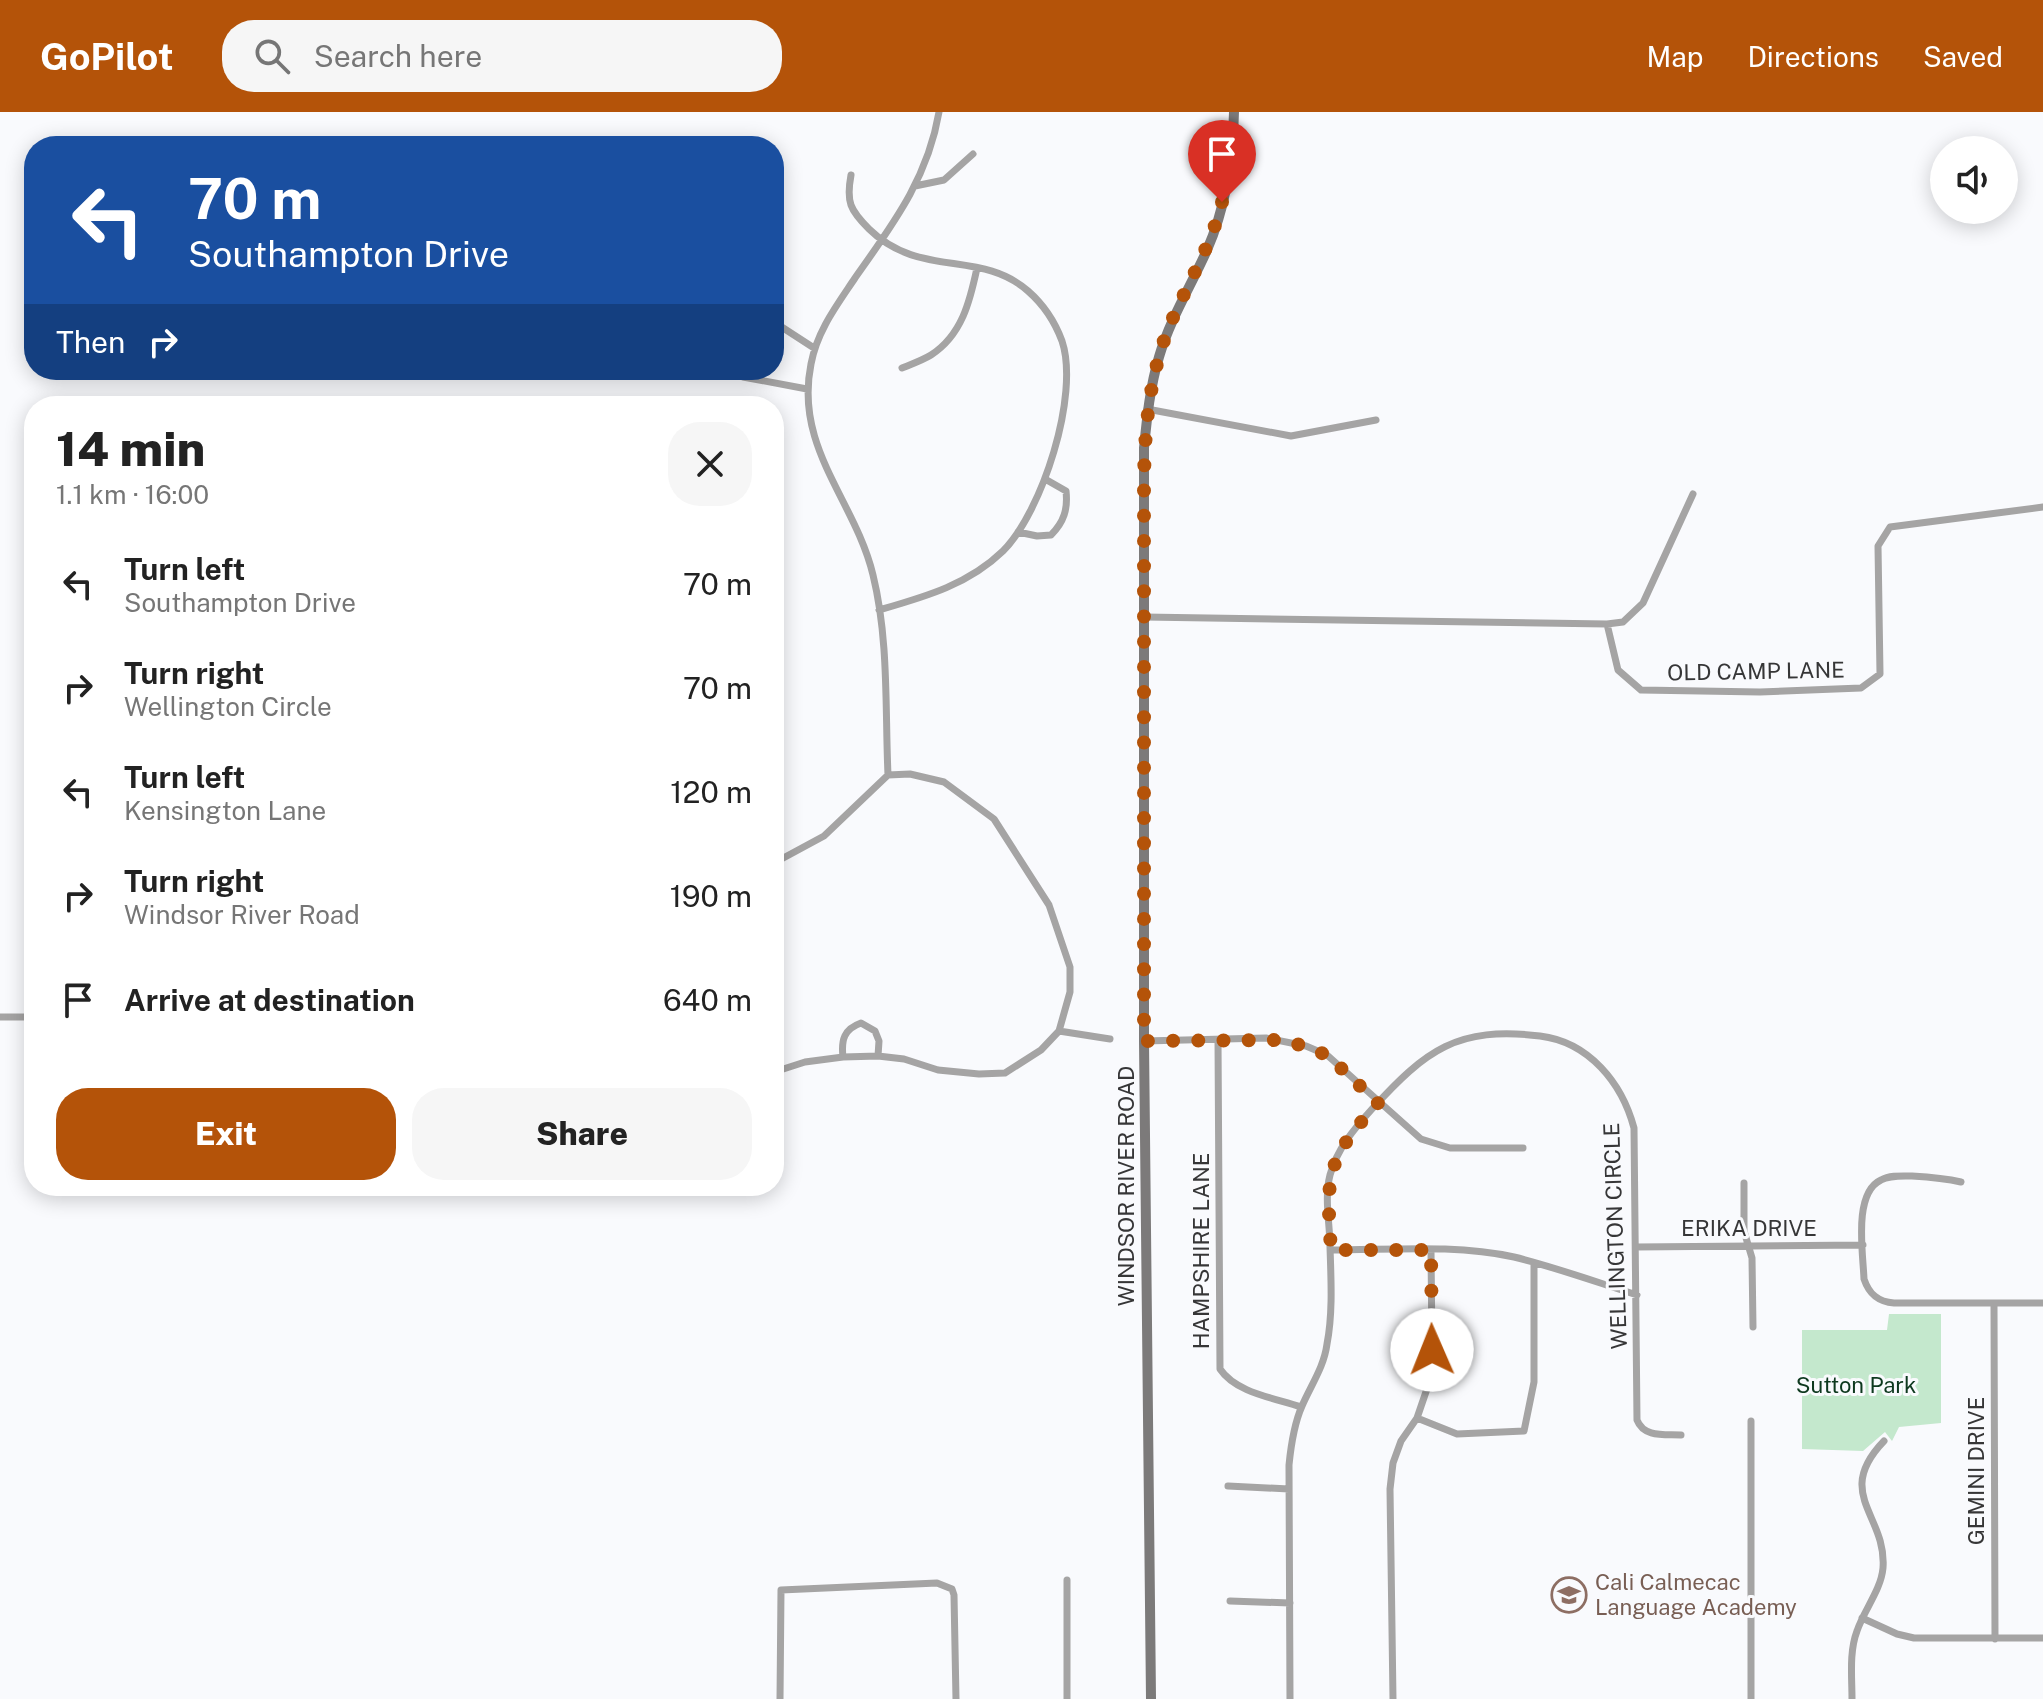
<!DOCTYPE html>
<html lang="en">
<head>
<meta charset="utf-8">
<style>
	:root { --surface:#fff; --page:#f6f6f6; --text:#222; --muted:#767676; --accent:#b45309 }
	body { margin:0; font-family:"Public Sans",sans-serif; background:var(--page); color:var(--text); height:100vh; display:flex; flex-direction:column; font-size:30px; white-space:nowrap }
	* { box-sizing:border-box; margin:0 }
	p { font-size:26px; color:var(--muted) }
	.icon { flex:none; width:44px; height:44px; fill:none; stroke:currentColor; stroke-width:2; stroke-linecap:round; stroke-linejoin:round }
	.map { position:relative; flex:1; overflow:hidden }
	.details { position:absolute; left:24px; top:284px; width:760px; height:800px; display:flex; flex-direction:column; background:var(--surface); border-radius:32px; box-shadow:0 4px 20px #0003 }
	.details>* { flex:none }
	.hud { position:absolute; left:24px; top:24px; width:760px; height:244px; border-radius:32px; box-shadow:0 4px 20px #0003; background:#1a4fa0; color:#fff; overflow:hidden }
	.tools { position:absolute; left:1930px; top:24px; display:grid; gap:16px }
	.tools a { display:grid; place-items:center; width:88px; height:88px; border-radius:50%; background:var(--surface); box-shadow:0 4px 20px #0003; font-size:40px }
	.pin { position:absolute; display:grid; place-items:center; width:68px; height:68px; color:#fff; margin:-82px -34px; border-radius:50% 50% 50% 0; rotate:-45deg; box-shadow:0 0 8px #0007 }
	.pin .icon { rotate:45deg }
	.me { position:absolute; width:88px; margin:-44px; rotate:359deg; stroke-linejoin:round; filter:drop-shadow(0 0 6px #0008) }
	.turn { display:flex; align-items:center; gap:28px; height:168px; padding:0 32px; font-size:36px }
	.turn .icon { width:104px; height:104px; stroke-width:2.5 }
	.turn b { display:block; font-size:56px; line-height:68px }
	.then { display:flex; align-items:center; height:76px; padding:0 32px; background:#0003; gap:16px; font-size:30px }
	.round { display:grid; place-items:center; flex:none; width:84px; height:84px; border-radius:32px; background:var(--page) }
	.head { display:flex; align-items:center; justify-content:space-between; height:136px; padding:0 32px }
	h1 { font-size:48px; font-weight:800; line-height:60px }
	.primary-button { display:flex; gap:16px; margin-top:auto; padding:16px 32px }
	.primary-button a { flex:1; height:92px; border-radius:32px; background:var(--accent); color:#fff; font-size:32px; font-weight:800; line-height:92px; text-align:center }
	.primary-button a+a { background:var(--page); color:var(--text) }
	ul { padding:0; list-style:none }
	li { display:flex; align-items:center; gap:24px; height:104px; padding:0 32px }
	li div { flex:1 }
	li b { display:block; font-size:30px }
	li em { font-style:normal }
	header { display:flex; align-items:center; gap:48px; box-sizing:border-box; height:112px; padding:0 40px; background:var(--accent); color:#fff }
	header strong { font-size:38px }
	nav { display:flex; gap:44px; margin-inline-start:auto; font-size:28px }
	.search { width:560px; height:72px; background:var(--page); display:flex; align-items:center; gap:20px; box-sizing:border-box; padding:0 28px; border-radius:32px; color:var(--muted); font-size:30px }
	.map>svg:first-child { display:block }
</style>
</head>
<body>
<header>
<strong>GoPilot</strong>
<div class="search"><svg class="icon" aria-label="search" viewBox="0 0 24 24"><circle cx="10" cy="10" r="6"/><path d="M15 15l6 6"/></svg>Search here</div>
<nav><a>Map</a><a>Directions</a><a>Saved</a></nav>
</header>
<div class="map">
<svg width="2043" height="1587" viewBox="0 0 2043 1587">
	<rect width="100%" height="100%" fill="#f9fafd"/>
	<path fill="#c4e8cd" d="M1889 1202H1941V1311L1899 1315 1892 1329 1885 1320 1863 1339 1802 1337V1218H1887Z"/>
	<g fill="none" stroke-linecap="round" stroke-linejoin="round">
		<path stroke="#a5a4a4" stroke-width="7" d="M851 63C846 90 850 98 869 117 920 167 980 137 1028 179 1044 193 1055 210 1062 229 1080 283 1042 400 1003 439 968 473 924 485 879 498
			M915 74 944 68 973 42
			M774 210 814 236
			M902 256C912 252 923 248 931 243 962 223 970 189 977 156
			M743 265 807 277
			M1147 297 1291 324 1376 308
			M1018 420 1037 424 1051 423C1064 410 1068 397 1066 379L1045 367
			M1144 505 1607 512 1618 558 1641 578 1760 580 1861 576 1880 562 1878 434 1890 415 2043 395
			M1607 512 1623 510 1643 491 1693 382
			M888 663C885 597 889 528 873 463 855 388 794 336 811 252 817 219 837 193 855 166 893 112 928 66 939 0
			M774 751 824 724 888 663 910 662 944 670 994 707 1049 793 1070 855V880L1059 919 1041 938 1005 961 979 962 938 958 904 947 878 944 843 945 805 950 774 960
			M0 905H34
			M1059 919 1110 927
			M1218 928 1220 1257C1236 1281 1275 1286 1301 1295
			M1144 929 1266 926 1306 934 1327 943 1421 1027 1450 1036H1523
			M843 945C841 928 844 917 861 911L875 919 879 929 878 944
			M1961 1070C1944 1066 1929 1065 1912 1064 1902 1064 1890 1063 1881 1068 1853 1081 1863 1141 1864 1167 1869 1182 1878 1190 1894 1191H2043
			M1744 1071V1119L1752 1146 1753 1215
			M1636 1135 1863 1133
			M1331 1138C1391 1138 1455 1132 1514 1145 1555 1155 1596 1170 1637 1183
			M1994 1191 1995 1527
			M1417 1306 1457 1322 1524 1319 1534 1270V1151
			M1228 1374 1289 1377
			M1067 1468V1587
			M1230 1489 1290 1491
			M1862 1506 1897 1522 1914 1526H2043
			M780 1587 781 1478 937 1471 952 1477 954 1483 956 1587
			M1290 1587 1289 1353C1291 1333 1294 1312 1302 1294 1311 1273 1324 1255 1327 1232 1333 1201 1331 1167 1330 1135 1330 1112 1324 1086 1330 1063 1337 1037 1354 1017 1372 997 1426 938 1457 914 1540 924 1589 930 1622 971 1634 1016L1637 1308C1644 1326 1665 1322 1681 1323
			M1393 1587 1390 1377 1393 1351 1401 1329 1417 1306 1429 1271 1432 1238 1431 1138
			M1751 1587V1309
			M1852 1587C1852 1565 1849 1540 1857 1519 1864 1498 1881 1478 1883 1456 1887 1403 1833 1382 1884 1329"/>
		<path stroke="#7c7a7a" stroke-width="10" d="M1151 1587 1144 929V336C1147 305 1150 275 1159 245 1170 207 1191 174 1207 138 1226 95 1233 47 1234 0"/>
	</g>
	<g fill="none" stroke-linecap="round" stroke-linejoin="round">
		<path stroke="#b45309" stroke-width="14" stroke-dasharray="0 25.2" d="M1222 90C1211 135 1187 172 1169 215 1148 268 1144 323 1144 380V929L1286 928 1327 943 1378 991C1326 1048 1326 1062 1331 1138H1431L1432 1238"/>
	</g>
	<defs>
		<symbol id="school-ring" viewBox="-11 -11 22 22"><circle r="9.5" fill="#f9fafd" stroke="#8d6e63" stroke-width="1.5"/><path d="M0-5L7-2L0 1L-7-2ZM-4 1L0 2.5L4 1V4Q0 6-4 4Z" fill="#8d6e63"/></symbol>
	</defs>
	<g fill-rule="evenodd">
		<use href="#school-ring" x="1549" y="1463" width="40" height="40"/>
	</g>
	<g text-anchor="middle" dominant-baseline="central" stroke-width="6" stroke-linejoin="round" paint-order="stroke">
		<g font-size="22" fill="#363637" stroke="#f9fafd">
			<text transform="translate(1756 559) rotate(-1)">OLD CAMP LANE</text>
			<text transform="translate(1126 1074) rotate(-90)">WINDSOR RIVER ROAD</text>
			<text x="1749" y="1116">ERIKA DRIVE</text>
			<text transform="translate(1615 1124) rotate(-92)">WELLINGTON CIRCLE</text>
			<text transform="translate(1201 1139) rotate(-90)">HAMPSHIRE LANE</text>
			<text transform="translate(1976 1359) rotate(-90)">GEMINI DRIVE</text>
		</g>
		<g font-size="22" fill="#0e391f" stroke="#f9fafd">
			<text x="1856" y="1273">Sutton Park</text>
		</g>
		<g font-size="22" fill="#785e54" stroke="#f9fafd" text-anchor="start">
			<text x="1595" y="1470">Cali Calmecac<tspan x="1595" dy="25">Language Academy</tspan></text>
		</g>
	</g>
</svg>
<div class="tools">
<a><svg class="icon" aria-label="sound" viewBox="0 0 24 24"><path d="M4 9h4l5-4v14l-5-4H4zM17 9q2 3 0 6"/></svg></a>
</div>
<div class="pin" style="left:1222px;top:90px;background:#d93025"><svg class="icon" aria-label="arrive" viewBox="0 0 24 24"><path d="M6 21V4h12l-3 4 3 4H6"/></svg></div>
<svg class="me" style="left:1432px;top:1238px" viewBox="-20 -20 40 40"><circle r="19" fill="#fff"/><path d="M0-13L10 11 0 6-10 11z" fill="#b45309"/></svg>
<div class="hud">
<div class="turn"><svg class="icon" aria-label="left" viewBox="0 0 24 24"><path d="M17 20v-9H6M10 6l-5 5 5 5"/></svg><div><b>70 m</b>Southampton Drive</div></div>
<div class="then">Then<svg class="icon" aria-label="right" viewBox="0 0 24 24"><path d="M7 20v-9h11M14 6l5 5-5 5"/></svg></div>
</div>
<section class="details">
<div class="head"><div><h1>14 min</h1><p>1.1 km · 16:00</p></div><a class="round"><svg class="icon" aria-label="close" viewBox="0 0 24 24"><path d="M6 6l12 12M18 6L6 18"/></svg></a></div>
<ul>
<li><svg class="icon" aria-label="left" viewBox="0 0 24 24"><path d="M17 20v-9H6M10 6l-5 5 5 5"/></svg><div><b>Turn left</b><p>Southampton Drive</p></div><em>70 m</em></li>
<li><svg class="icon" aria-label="right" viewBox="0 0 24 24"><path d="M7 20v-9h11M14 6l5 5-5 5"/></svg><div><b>Turn right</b><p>Wellington Circle</p></div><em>70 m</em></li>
<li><svg class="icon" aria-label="left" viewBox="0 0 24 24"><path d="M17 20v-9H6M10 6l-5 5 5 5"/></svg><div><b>Turn left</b><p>Kensington Lane</p></div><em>120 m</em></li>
<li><svg class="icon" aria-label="right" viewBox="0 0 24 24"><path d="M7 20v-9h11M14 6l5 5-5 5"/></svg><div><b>Turn right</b><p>Windsor River Road</p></div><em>190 m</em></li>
<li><svg class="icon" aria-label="arrive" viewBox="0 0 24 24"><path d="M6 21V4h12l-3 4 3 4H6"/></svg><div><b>Arrive at destination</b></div><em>640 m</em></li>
</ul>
<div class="primary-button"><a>Exit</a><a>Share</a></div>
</section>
</div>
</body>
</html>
